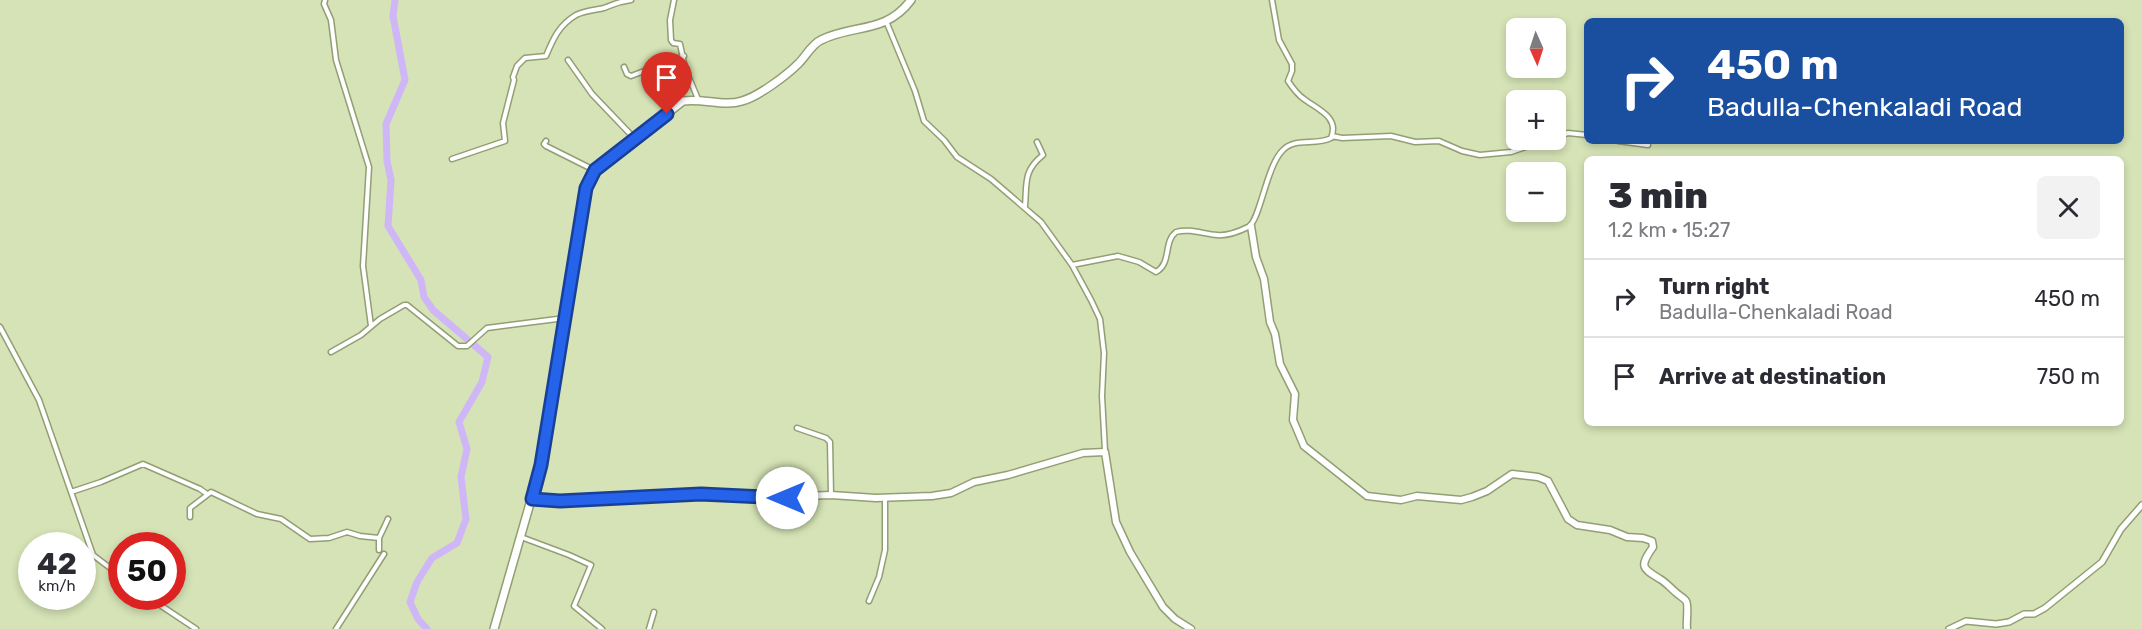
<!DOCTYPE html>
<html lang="en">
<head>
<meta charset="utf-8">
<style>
	:root { --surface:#fff; --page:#f2f2f3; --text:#2b2b33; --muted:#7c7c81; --line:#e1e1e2 }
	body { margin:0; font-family:Rubik,sans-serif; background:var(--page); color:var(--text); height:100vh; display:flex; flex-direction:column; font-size:22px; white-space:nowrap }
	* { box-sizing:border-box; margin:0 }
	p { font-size:20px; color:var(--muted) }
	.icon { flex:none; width:33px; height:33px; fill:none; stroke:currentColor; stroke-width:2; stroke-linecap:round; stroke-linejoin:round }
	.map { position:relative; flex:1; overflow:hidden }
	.drawer { position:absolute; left:1584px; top:156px; width:540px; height:270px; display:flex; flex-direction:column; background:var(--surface); border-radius:9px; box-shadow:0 3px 9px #0003 }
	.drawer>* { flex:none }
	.top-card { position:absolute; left:1584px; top:18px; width:540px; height:126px; border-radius:9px; box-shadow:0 3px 9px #0003; background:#1a4fa0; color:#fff; overflow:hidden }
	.needle { width:39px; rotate:177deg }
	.controls { position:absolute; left:1506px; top:18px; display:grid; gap:12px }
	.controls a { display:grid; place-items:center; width:60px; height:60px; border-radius:9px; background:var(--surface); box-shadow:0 3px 9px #0003; font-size:30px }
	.speed { position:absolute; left:18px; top:532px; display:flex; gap:12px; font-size:30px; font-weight:700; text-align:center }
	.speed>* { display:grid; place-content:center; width:78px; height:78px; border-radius:50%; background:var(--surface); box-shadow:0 3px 9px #0003; line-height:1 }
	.speed small { font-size:15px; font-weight:400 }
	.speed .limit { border:9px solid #d22; background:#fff; color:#111 }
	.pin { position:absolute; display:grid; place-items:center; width:51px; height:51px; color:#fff; margin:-62px -26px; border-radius:50% 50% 50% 0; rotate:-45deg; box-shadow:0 0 6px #0007 }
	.pin .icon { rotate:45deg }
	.me { position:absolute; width:66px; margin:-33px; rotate:270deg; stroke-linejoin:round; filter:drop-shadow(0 0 4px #0008) }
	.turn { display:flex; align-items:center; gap:21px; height:126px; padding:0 24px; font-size:27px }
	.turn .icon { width:78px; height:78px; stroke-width:2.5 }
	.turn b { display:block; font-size:42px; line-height:51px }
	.round { display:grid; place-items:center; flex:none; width:63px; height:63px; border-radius:9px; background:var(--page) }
	.headline { display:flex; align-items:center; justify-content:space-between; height:102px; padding:0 24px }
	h1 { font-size:36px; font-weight:800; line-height:45px }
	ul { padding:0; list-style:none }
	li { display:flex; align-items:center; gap:18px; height:78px; padding:0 24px; border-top:2px solid var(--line) }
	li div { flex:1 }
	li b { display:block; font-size:22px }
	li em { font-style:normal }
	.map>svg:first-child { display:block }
</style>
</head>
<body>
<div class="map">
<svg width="2142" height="629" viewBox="0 0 2142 629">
	<rect width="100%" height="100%" fill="#d5e3b6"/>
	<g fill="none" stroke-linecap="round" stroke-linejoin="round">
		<path stroke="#cfb7f7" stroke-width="7" d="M395 0 393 16 405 80 386 124 387 161 391 180 388 226 421 280 424 297 433 310 488 357 482 382 459 422 467 449 461 477 466 519 457 543 432 558 417 582 410 602 418 619 427 629"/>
		<defs>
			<path id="minor" d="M325 0 324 4 331 20 336 60 369 167 363 266 371 326
				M674 0 670 20 671 40 673 43 680 44 685 68 698 99
				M886 21 915 91 924 121 944 140 957 157 991 179 1041 222 1072 265 1091 300 1100 319 1104 353 1102 396 1105 451
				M568 60 592 94 635 139
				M624 67 627 74 631 76 684 56
				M1332 136 1342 138 1391 136 1415 142 1439 141 1462 151 1480 155 1511 152 1546 140
				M1556 137 1568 133 1587 135
				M546 141 544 144 546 146 594 170
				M1618 141 1648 145
				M452 159 505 141 503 123 514 80 513 77 517 66 525 58 546 56C553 39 559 25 576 15 584 11 595 10 604 8 615 4 617 2 631 0
				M1025 206C1027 183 1023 171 1043 155L1037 142
				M1072 265 1118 256 1139 262 1156 272C1172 263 1163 242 1176 232 1190 228 1203 234 1217 235 1227 236 1238 232 1248 227 1260 222 1266 166 1283 150 1295 137 1316 146 1331 138 1340 117 1317 109 1304 99 1298 95 1292 87 1288 81L1292 71V64L1279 40 1272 0
				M0 327 39 400 93 555 122 577
				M331 352 361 335 380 319 404 305H407L458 346H467L487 328 565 318
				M797 428 826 438 830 442 831 495
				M71 492 101 482 143 464 200 489 207 494
				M190 517V508L211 492 257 514 281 519 310 539 329 538 347 532 360 536 379 538V550
				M521 537 569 555 591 565 574 606 602 629
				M379 538 388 519
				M148 597 196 629
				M869 601 879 577 885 550V498
				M336 629 384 554
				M649 629 654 612"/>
			<path id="tertiary" d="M1949 629 1966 621 1996 624 2009 622 2024 614H2034L2045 608 2102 562 2121 529 2142 505"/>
			<path id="secondary" d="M1251 226 1256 257 1264 279 1270 322 1275 334 1280 364 1295 394 1293 420 1304 446 1367 496 1401 500 1417 496 1461 500 1472 497 1487 491 1512 474 1538 477 1548 481 1568 519 1577 525 1610 530 1627 537 1643 538 1652 541 1653 547C1639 567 1642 568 1660 579 1667 583 1672 590 1679 595 1680 596 1685 599 1686 601 1689 605 1686 622 1687 629
				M532 499 560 501 701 494 750 498 831 495 876 498 932 496 951 493 974 482 1008 475 1083 453 1105 452 1116 522 1130 552 1163 607 1175 619 1191 629"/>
			<path id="trunk" d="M494 629 541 465 586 188 595 170 683 101C703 98 724 107 742 101 759 96 786 76 799 63 806 56 812 44 821 40 853 24 886 34 911 0"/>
		</defs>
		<use href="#minor" stroke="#929e74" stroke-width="7"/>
		<use href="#tertiary" stroke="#929e74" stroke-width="8"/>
		<use href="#secondary" stroke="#929e74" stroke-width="9"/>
		<use href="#trunk" stroke="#929e74" stroke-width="10"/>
		<use href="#minor" stroke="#fff" stroke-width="4"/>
		<use href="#tertiary" stroke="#fff" stroke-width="5"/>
		<use href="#secondary" stroke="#fff" stroke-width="6"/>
		<use href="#trunk" stroke="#fff" stroke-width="7"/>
	</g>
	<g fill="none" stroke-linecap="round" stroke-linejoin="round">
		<defs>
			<path id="route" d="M667 114 595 170 586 188 541 465 532 499 560 501 701 494 787 498"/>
		</defs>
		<use href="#route" stroke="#184099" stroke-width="15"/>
		<use href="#route" stroke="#2563eb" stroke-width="10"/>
	</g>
</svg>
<div class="controls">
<a><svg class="needle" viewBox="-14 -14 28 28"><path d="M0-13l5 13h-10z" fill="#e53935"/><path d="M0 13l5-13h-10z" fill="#7c7c81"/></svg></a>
<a>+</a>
<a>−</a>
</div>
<div class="speed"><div>42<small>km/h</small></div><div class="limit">50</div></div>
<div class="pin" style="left:667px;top:114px;background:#d93025"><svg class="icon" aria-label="arrive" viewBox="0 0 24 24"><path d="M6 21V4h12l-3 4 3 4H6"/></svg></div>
<svg class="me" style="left:787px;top:498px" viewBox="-20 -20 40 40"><circle r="19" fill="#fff"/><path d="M0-13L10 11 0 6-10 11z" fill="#2563eb"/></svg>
<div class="top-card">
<div class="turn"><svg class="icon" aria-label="right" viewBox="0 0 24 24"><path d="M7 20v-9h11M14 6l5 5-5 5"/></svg><div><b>450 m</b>Badulla-Chenkaladi Road</div></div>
</div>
<section class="drawer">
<div class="headline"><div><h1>3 min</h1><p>1.2 km · 15:27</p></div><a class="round"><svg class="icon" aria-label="close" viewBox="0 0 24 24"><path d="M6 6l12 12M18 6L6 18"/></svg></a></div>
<ul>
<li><svg class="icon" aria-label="right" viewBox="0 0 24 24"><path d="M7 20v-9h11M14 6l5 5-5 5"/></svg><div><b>Turn right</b><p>Badulla-Chenkaladi Road</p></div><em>450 m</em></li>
<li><svg class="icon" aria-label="arrive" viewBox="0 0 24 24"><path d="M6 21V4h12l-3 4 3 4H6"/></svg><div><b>Arrive at destination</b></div><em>750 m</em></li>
</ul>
</section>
</div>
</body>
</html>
